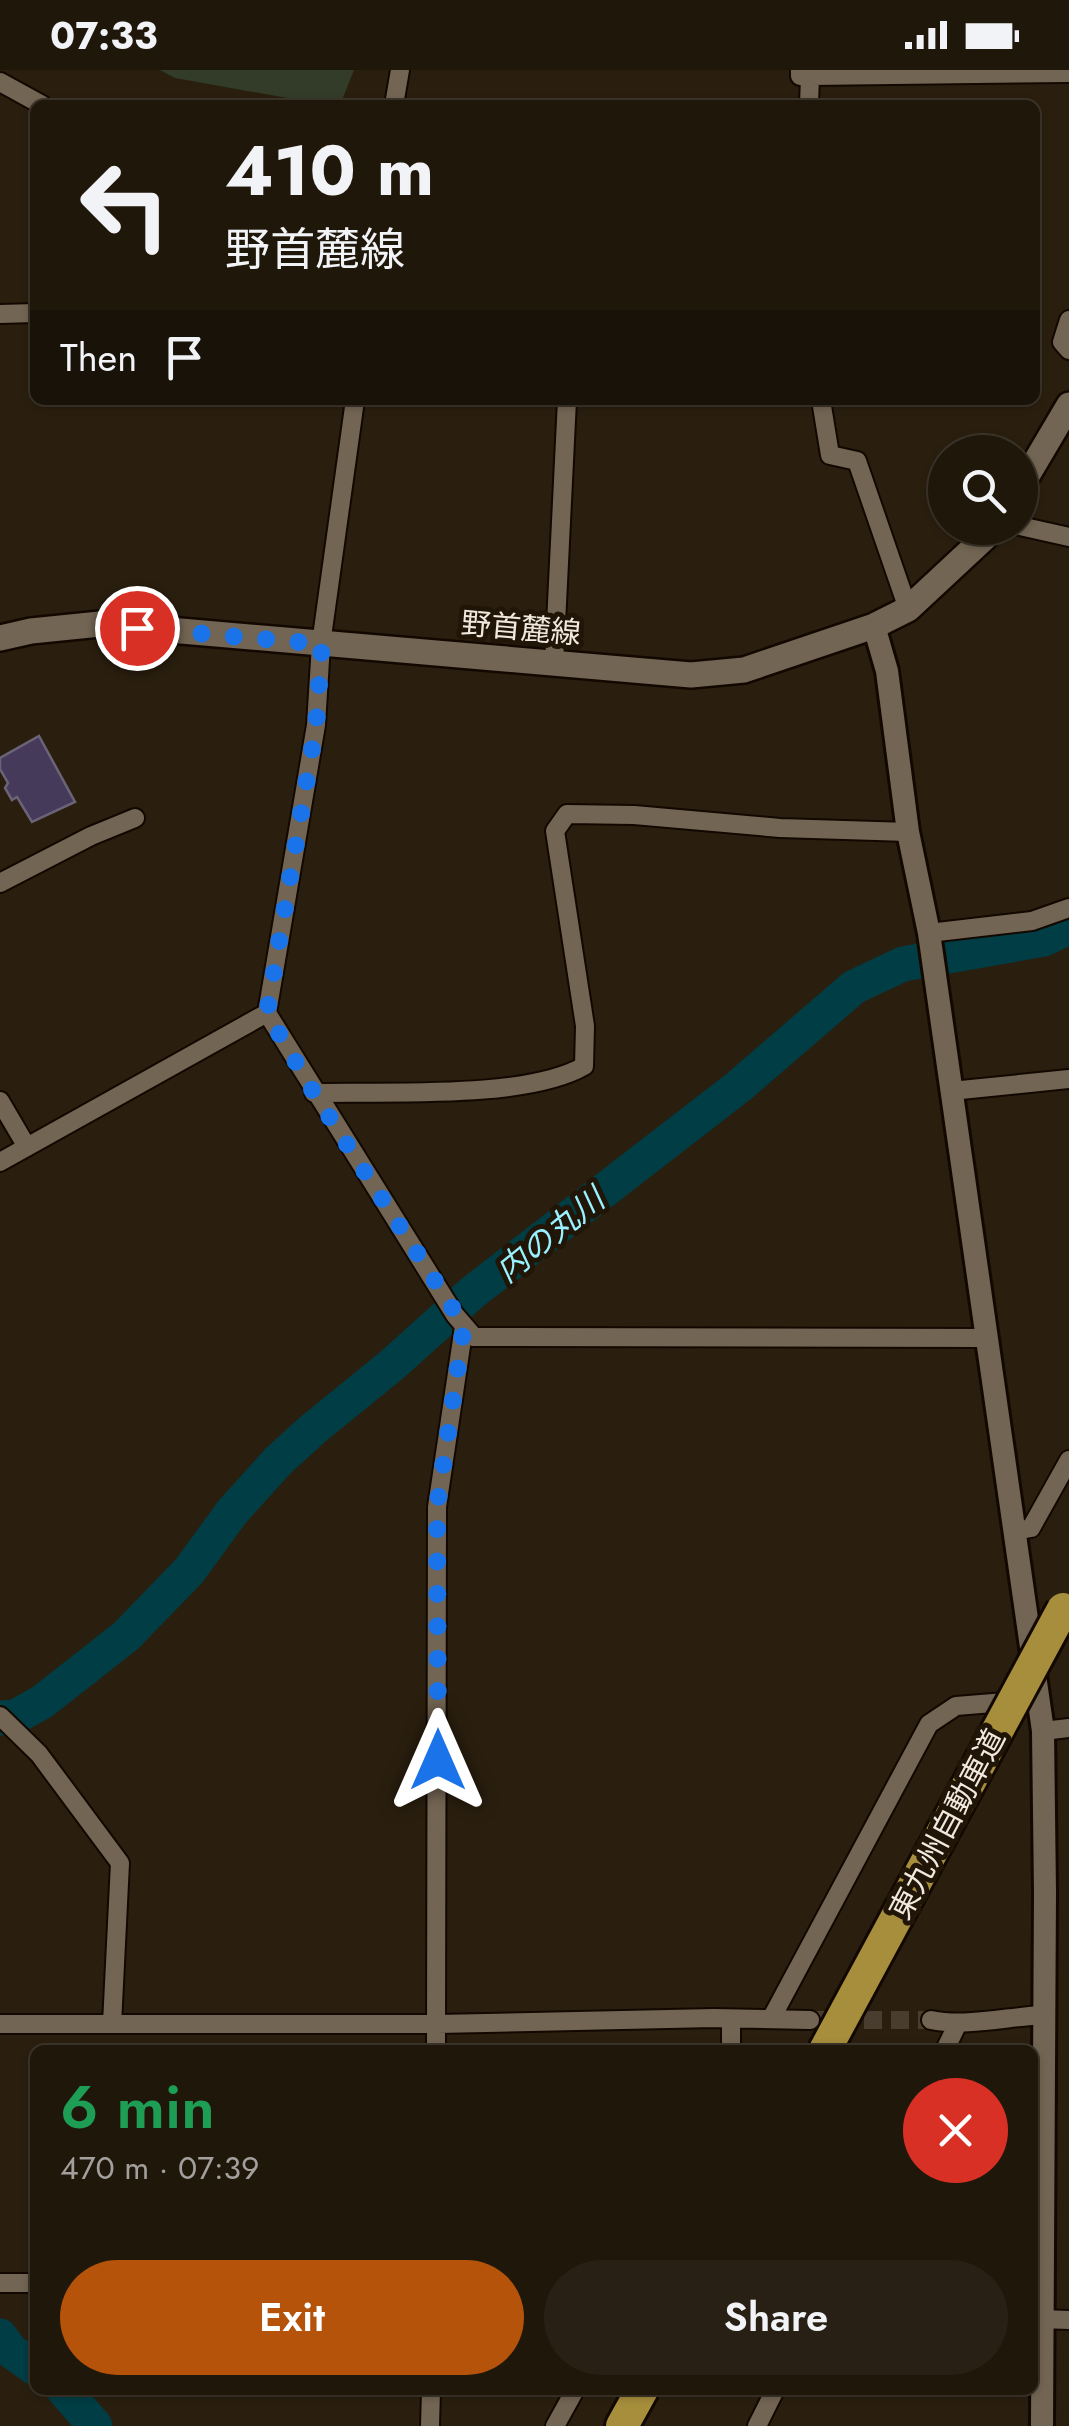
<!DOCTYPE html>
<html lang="en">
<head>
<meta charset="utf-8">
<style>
	:root { --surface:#20170b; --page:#282014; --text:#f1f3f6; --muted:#a29f9d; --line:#3d362c; --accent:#b45309 }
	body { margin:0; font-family:Jost,"Noto Sans JP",sans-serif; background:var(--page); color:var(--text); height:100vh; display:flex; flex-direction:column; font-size:38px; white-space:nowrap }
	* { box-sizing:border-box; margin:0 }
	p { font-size:32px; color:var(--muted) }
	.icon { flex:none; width:55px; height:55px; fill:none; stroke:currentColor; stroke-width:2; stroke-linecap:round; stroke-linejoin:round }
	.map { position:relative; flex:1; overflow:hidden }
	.panel { position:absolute; left:30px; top:1975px; width:1008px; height:350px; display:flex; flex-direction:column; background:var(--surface); border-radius:15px; box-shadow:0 2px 8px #0004,0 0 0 2px var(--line) }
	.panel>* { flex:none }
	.hud { position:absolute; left:30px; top:30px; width:1010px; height:305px; border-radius:15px; box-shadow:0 2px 8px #0004,0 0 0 2px var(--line); background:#20170b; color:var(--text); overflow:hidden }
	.controls { position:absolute; left:928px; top:365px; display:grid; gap:20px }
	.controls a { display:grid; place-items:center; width:110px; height:110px; border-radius:50%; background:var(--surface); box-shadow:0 2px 8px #0004,0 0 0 2px var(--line); font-size:50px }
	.pin { position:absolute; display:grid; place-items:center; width:85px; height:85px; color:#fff; margin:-42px; border:5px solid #fff; border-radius:50%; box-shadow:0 2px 10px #0007 }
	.me { position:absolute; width:110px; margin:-55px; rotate:0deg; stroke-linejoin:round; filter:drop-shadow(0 0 8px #0008) }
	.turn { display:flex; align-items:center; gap:35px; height:210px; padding:0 30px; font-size:45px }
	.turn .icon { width:130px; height:130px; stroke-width:2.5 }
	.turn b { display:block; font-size:70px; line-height:85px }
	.then { display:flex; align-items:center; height:95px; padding:0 30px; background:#0003; gap:20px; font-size:38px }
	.round { display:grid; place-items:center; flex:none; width:105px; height:105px; border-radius:52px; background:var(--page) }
	.overview { display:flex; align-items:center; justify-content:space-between; height:170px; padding:0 30px }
	h1 { font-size:60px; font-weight:600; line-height:75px; color:#1e9e55 }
	.action { display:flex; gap:20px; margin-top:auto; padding:20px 30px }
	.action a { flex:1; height:115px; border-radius:60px; background:var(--accent); color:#fff; font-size:40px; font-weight:600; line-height:115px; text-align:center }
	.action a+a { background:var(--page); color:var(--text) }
	.status { display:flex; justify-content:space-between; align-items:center; height:70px; padding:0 50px; background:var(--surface); direction:ltr }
	.status svg { height:28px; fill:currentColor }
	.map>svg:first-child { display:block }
</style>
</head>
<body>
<div class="status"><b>07:33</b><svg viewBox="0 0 49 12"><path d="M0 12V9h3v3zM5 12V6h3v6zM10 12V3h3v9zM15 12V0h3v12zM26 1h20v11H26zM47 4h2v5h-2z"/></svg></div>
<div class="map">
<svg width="1069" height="2356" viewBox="0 0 1069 2356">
	<rect width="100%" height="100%" fill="#2a1f0f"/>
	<path fill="#333c29" d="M160 0H354L340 35H327L175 8Z"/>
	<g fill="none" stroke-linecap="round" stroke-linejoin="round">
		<path stroke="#013d44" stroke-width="35" d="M0 1648 15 1647 42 1632 126 1566 189 1501 232 1442 278 1391 312 1360 393 1294 473 1222 738 1017 854 917 903 894 1044 869 1069 857
			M0 2266 11 2281 35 2298
			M64 2320 95 2356"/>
	</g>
	<path fill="#453a5a" stroke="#6b6478" stroke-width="2.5" d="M39 666 75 732 32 752 17 727 12 730 5 718 8 713 0 699V688Z"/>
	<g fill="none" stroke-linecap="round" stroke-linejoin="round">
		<path stroke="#483d2e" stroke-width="18" stroke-dasharray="18 9" stroke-linecap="butt" d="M810 1950H931"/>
		<defs>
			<path id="minor" d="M800 0V6H810L1069 3
				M0 12 42 35
				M394 35 400 0
				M809 35 810 6
				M0 244 35 243
				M1069 250 1062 272 1069 280
				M355 330 321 574 316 655 267 943 455 1245 474 1267 986 1268
				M821 330 830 385 857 391 908 539
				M1020 456 1069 467
				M554 594 567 330
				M0 813 91 766 135 748
				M929 863 1032 851 1069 838
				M951 1021 1069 1009
				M314 1023C384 1021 525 1030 584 996L585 956 555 761 567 744 634 745 780 758 908 762
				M0 1031 27 1077
				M0 1092 267 943
				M1015 1461 1031 1458 1069 1390
				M0 1646 39 1684 120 1793 112 1954
				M1043 1661 1069 1658
				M771 1949 929 1654 956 1636 1018 1631
				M931 1950C966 1957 1006 1947 1043 1945
				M0 1954H437L714 1948 810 1950
				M436 1980 437 1437 464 1256
				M731 1980V1950
				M945 1980 957 1955
				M0 2213H35
				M1040 2249 1069 2250
				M430 2356 431 2320
				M555 2356 575 2320
				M757 2356 775 2320"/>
			<path id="tertiary" d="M874 556 887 601 908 762 929 863 1043 1661 1045 1822 1042 2356"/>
			<path id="secondary" d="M1020 418 1069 335
				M0 568 31 561 100 554 691 605 744 600 874 556 908 539 995 458"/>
			<path id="motorway" d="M825 1980 988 1678
				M622 2356 642 2320"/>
		</defs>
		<use href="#minor" stroke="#120800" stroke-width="22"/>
		<use href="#tertiary" stroke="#120800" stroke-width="28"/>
		<use href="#secondary" stroke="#120800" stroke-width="30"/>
		<use href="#motorway" stroke="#120800" stroke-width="38"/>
		<use href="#minor" stroke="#736553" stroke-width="18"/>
		<use href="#tertiary" stroke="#736553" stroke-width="22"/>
		<use href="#secondary" stroke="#736553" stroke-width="25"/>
		<use href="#motorway" stroke="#a78e3c" stroke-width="32"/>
		<defs>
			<path id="motorway-bridge" d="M988 1678 1063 1539"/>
		</defs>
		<use href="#motorway-bridge" stroke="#120800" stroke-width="38" stroke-linecap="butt"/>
		<use href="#motorway-bridge" stroke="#a78e3c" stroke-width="32"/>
	</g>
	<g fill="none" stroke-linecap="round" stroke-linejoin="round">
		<path stroke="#1a73e8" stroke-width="18" stroke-dasharray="0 32.4" d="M137 558 322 574 316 656 267 943 314 1023 464 1256 437 1437 438 1690"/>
	</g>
	<g text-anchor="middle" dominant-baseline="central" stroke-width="10" stroke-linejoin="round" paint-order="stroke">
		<g font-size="30" fill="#f1e9df" stroke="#201506">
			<text transform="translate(521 558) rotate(5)">野首麓線</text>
			<text transform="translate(947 1754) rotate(-62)">東九州自動車道</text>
		</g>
		<g font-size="32" font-style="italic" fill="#99f0ff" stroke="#201506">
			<text transform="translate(550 1165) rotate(-39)">内の丸川</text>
		</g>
	</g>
</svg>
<div class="controls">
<a><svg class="icon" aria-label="search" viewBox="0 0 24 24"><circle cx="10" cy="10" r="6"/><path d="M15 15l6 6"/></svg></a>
</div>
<div class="pin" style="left:137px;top:558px;background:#d93025"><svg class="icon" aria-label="arrive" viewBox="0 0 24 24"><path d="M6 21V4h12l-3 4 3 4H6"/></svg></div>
<svg class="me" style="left:438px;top:1690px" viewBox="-20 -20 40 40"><path d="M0-17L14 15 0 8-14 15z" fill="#1a73e8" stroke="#fff" stroke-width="4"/></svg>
<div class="hud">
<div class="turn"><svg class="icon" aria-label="left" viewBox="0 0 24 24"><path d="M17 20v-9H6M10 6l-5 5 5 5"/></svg><div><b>410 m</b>野首麓線</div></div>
<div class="then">Then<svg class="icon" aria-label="arrive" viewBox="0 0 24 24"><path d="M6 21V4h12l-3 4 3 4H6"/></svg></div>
</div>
<section class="panel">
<div class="overview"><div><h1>6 min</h1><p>470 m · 07:39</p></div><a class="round" style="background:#d93025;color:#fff"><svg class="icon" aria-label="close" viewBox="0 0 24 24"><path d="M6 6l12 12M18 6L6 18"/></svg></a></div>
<div class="action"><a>Exit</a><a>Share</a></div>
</section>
</div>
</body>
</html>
